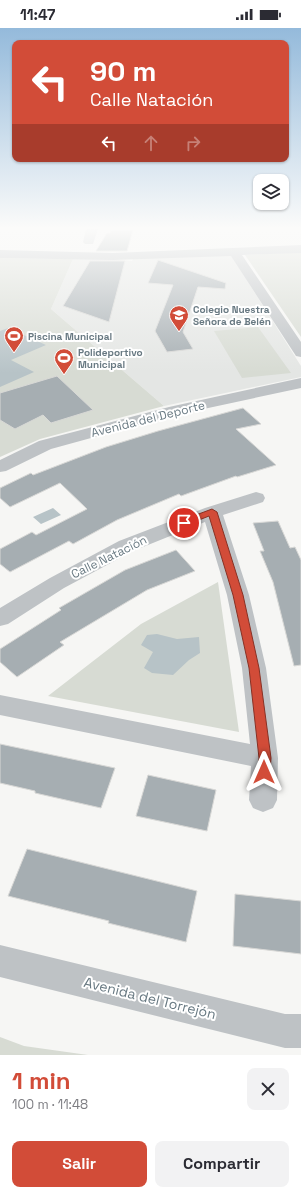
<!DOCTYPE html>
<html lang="es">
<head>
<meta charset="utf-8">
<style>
	:root { --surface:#fff; --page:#f2f2f3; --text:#2b2b33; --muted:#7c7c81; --accent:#d24c38 }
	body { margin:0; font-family:"Space Grotesk",sans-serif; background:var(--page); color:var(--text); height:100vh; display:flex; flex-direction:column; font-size:15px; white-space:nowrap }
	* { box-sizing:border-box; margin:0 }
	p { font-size:13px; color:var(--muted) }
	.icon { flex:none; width:22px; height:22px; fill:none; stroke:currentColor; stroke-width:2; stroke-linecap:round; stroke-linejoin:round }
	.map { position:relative; height:1027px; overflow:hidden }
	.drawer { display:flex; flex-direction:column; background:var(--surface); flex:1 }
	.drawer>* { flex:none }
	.top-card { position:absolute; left:12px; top:12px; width:277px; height:122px; border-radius:8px; box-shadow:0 1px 3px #0004; background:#d24c38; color:#fff; overflow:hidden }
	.fabs { position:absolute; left:253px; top:146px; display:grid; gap:8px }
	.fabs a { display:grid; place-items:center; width:36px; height:36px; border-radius:8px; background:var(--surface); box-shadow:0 1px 3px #0004; font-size:20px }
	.pin { position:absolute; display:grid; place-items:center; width:34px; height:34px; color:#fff; margin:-17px; border:2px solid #fff; border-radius:50%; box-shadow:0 1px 4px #0007 }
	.me { position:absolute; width:44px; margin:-22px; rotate:0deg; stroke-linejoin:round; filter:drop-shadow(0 0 3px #0008) }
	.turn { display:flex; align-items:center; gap:14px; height:84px; padding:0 12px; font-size:18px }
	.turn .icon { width:52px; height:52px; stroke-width:2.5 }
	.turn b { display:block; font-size:28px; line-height:34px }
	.lanes { display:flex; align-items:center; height:38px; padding:0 12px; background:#0003; justify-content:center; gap:20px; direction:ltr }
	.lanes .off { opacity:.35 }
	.round { display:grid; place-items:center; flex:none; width:42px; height:42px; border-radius:8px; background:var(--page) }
	.summary { display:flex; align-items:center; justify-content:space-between; height:68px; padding:0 12px }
	h1 { font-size:24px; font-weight:700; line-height:30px; color:var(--accent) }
	.primary-button { display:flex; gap:8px; margin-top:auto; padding:8px 12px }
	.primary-button a { flex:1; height:46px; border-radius:8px; background:var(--accent); color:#fff; font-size:16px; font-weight:700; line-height:46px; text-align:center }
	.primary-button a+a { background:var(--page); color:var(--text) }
	.status { display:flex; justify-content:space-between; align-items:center; height:28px; padding:0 20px; background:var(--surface); direction:ltr }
	.status svg { height:11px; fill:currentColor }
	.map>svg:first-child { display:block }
</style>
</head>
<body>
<div class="status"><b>11:47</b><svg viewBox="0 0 49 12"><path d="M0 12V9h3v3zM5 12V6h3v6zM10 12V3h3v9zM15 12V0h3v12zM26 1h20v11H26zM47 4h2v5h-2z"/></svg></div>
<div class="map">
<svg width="301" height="1027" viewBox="0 0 301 1027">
	<rect width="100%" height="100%" fill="#f6f6f4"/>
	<path fill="#e4e6e4" d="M231 227 301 338V349L164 378 51 281 73 231H109L132 233 134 230Z"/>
	<path fill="#d7dbd3" d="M301 224V309L245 227Z
		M0 230 73 231 51 281 164 378 40 411 0 429Z
		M258 299 291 345 242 350 214 303Z
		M218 554 239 704 48 668 141 596Z
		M0 1009 24 1018 88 1027H0Z"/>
	<path fill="#b7c3c7" d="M8 300 46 317 11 332 34 344 0 359V303Z
		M53 480 61 487 41 496 33 489Z
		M157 606 177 611 199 609 200 625 189 632 173 647 152 645 144 640 153 624 141 617 147 607Z"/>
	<path fill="#a6aeb2" stroke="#d8d8d6" d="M111 202H133L127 223H96L107 205H110Z
		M158 232 226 255 225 261 198 259 183 304 193 321 167 324 155 303 173 257 148 255Z
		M90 233H125L109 294 63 278Z
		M57 348 93 382 51 395 43 387 15 401 0 392V365Z
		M243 380 261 396 236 401 276 437 237 449 236 448 181 468 179 466 117 492 73 516 69 513 10 544 0 536V521L32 504 36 507 87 481 60 455 10 479 0 470V460L31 445 33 447 106 419 158 403Z
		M278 493 290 520 295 519 301 532V637L294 638 273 554 260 523H264L253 495Z
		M176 522 195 543 147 562 60 614 64 617 17 649 0 634V621L61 582 59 580 125 542Z
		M0 716 115 740 101 780 35 765V763L0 755Z
		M148 747 216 762 207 803 136 788Z
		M27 821 197 863 186 914 108 895 109 893 8 868Z
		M235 866 301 873V926L233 918Z"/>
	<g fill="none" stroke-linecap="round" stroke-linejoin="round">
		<path fill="#bec2c5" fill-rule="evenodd" d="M86 201H98L93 216H85L83 214Z
			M301 217V225L242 227 301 314V329L296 328 231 228 113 232 0 230V222L113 225Z
			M301 350V360L171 388 51 421 6 443 0 444V432L39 413 169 379Z
			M256 464 263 466 265 470 263 474 223 487 249 567 266 640 278 730 277 772 273 780 263 784 253 780 249 772 251 738 0 687V667L250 716 242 640 227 567 205 494 133 523 64 560 8 596 0 598V580L50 550 119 513 205 480Z
			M0 917 285 986H301V1020H285L0 949Z"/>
	</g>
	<linearGradient id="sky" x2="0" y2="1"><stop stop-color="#94badb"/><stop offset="0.58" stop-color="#fbfbfa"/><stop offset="1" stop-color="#fbfbfa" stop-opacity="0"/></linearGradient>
	<rect width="301" height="345" fill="url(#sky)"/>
	<path fill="#d24c38" stroke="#883124" d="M212 481 217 484 243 567 259 640 271 730 270 744 269 748 264 749 260 748 258 744 259 730 249 640 233 567 209 488 184 498 179 495 180 493Z"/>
	<defs>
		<symbol id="school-pin" viewBox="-11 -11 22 30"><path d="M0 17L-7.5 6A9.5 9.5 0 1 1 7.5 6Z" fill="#d24c38" stroke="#fff"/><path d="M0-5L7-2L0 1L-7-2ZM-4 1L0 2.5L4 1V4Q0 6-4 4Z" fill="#fff"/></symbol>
		<symbol id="stadium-pin" viewBox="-11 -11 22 30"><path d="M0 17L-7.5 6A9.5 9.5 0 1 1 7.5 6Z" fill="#d24c38" stroke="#fff"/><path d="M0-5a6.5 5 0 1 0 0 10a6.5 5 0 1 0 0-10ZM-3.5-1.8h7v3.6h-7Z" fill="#fff"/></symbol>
	</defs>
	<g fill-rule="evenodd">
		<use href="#school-pin" x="168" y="276" width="22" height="30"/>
		<use href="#stadium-pin" x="3" y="297" width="22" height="30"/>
		<use href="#stadium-pin" x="53" y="319" width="22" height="30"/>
	</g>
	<g text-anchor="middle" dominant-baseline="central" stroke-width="4" stroke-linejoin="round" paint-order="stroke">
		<g font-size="10" font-weight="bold" fill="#687982" stroke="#fff" text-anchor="start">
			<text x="193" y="281">Colegio Nuestra<tspan x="193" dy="12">Señora de Belén</tspan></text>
			<text x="28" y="308">Piscina Municipal</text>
			<text x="78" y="324">Polideportivo<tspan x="78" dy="12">Municipal</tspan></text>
		</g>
		<g font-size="12" fill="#687982" stroke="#fff">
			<text transform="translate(148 391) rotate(-14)">Avenida del Deporte</text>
			<text transform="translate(109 529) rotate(-26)">Calle Natación</text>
		</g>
		<g font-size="14" fill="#687982" stroke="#fff">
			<text transform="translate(150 970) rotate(14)">Avenida del Torrejón</text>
		</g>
	</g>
</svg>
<div class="fabs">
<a><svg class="icon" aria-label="layers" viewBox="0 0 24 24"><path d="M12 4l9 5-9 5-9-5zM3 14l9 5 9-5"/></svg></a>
</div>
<div class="pin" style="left:184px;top:495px;background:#d93025"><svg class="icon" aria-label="arrive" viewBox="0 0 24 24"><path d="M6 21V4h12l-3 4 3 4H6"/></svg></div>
<svg class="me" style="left:264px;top:744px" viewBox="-20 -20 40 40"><path d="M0-17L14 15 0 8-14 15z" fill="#d24c38" stroke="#fff" stroke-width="4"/></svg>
<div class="top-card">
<div class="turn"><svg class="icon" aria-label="left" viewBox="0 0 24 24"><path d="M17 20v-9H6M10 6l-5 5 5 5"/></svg><div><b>90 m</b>Calle Natación</div></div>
<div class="lanes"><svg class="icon" aria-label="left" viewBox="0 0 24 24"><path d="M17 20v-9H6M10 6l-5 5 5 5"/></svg><svg class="icon off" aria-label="ahead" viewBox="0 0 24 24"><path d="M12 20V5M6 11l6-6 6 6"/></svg><svg class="icon off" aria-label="right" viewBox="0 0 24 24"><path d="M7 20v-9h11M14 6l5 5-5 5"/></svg></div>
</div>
</div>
<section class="drawer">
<div class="summary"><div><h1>1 min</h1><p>100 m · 11:48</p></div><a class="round"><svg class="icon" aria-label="close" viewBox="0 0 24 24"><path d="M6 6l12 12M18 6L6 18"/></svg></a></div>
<div class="primary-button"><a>Salir</a><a>Compartir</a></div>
</section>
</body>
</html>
